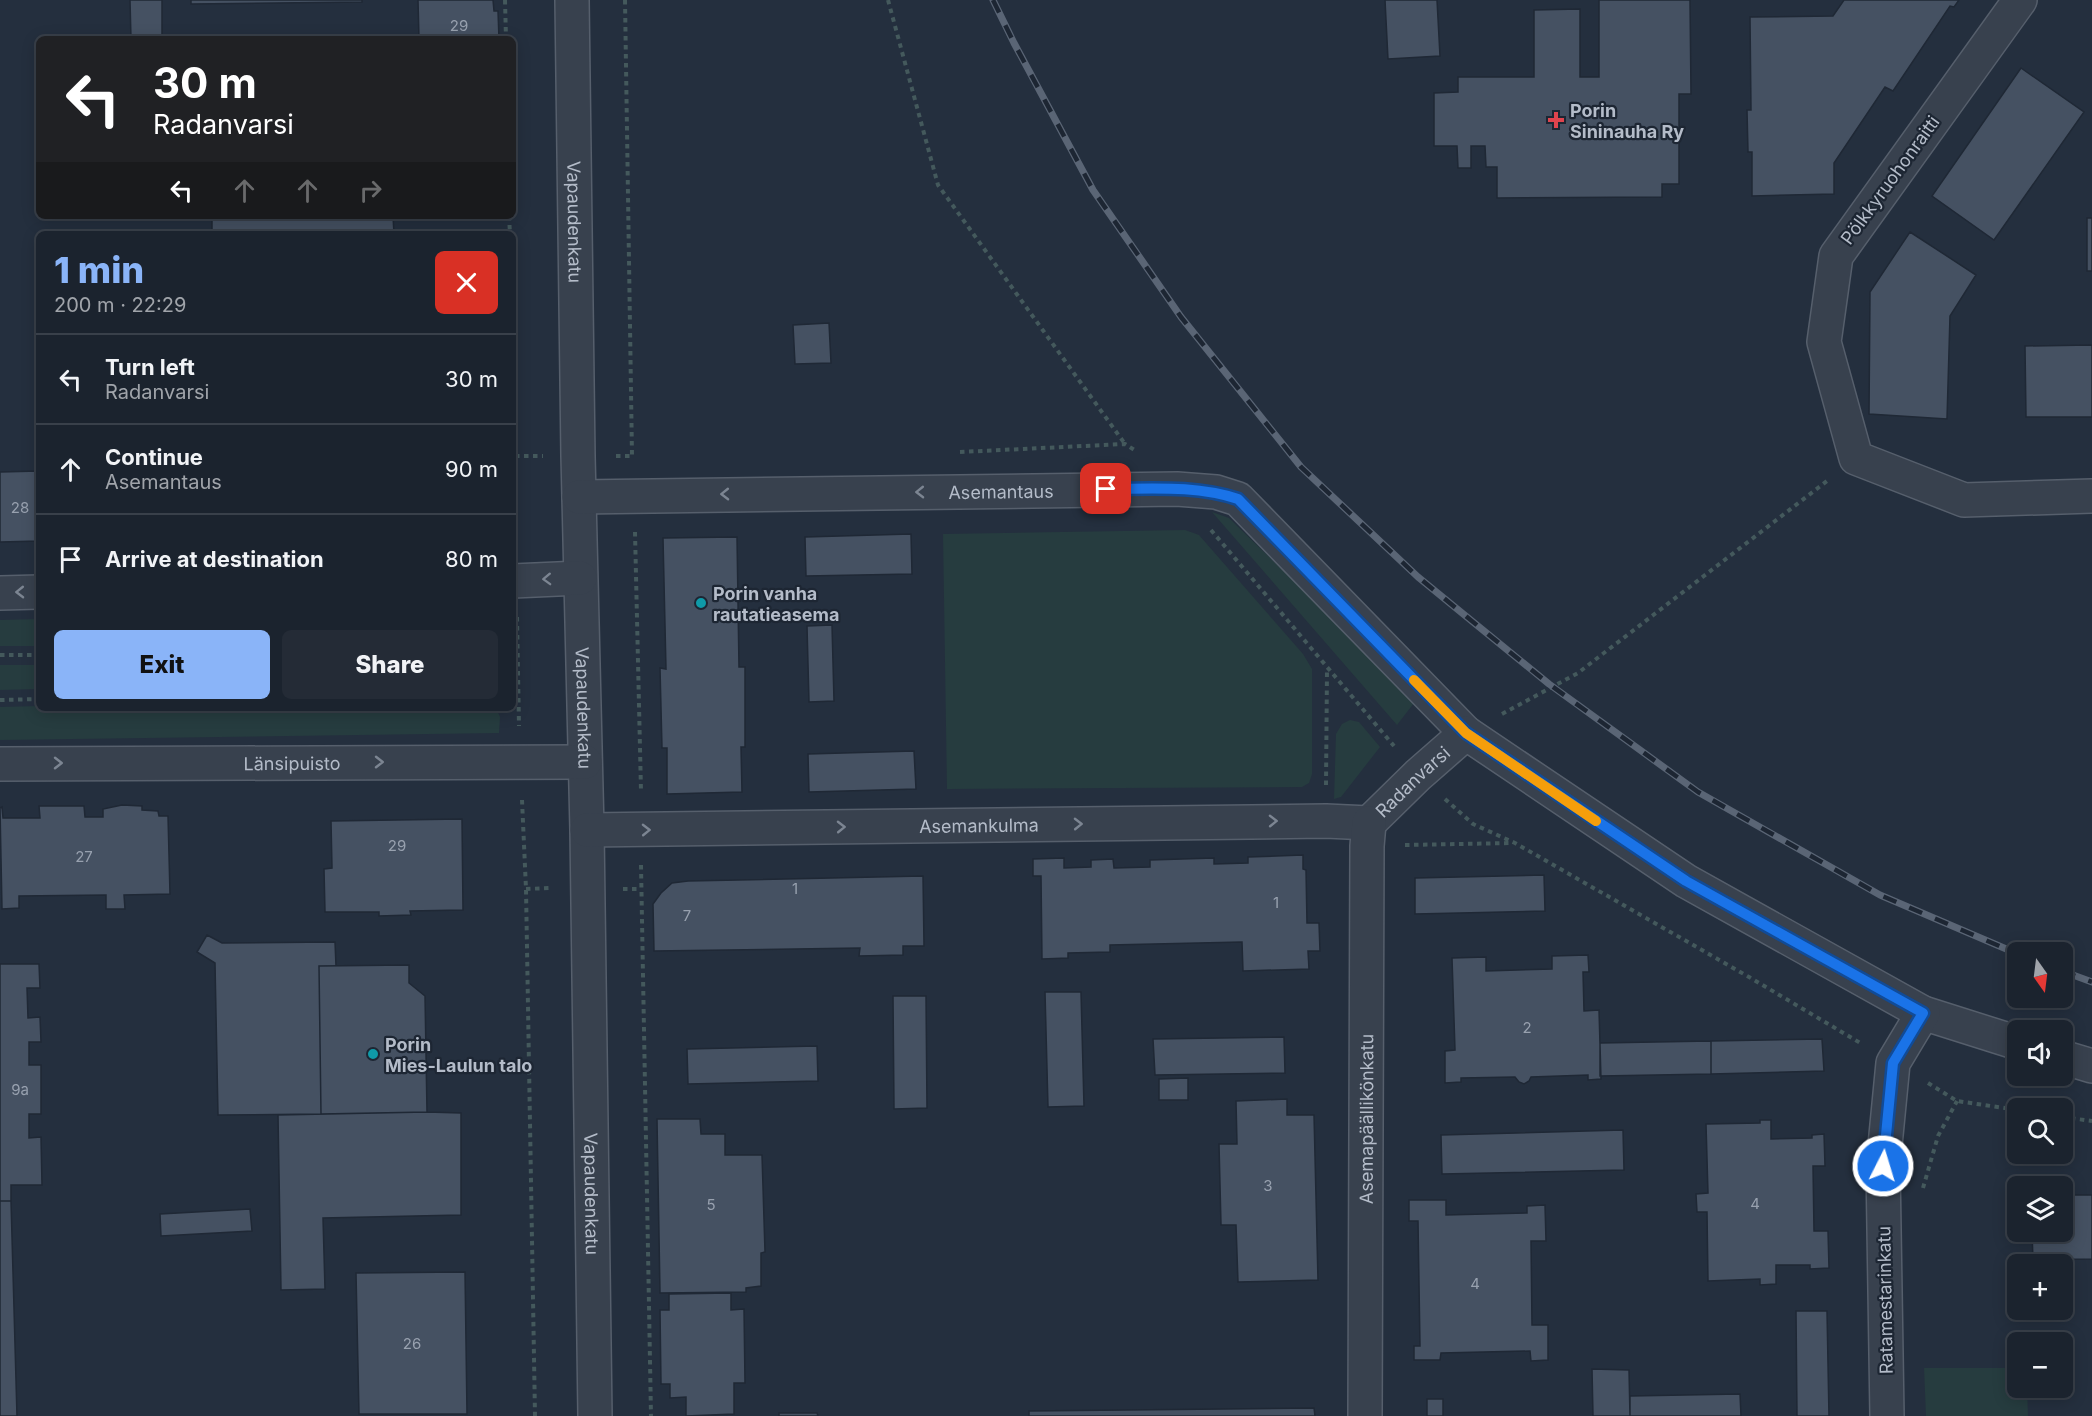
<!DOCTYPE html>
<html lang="en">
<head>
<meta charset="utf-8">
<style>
	:root { --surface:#1b232e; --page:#242b36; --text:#f1f3f6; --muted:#a0a4aa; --line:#39404a; --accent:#8ab4f8 }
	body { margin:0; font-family:Inter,sans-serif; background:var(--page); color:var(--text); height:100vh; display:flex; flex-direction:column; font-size:22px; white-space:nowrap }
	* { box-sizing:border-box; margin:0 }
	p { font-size:20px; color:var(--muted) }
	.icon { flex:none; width:33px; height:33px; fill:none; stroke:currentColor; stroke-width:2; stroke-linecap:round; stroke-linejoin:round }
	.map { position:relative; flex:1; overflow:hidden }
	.drawer { position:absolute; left:36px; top:231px; width:480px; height:480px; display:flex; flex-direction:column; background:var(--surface); border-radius:9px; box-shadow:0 3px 15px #0003,0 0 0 2px var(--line) }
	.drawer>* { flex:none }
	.guide { position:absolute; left:36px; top:36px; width:480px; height:183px; border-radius:9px; box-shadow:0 3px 15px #0003,0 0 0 2px var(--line); background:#202124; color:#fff; overflow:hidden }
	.needle { width:39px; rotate:166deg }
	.fabs { position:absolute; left:2007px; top:942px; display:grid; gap:12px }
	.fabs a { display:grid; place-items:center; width:66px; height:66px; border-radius:9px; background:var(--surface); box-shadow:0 3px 15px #0003,0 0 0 2px var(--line); font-size:30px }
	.pin { position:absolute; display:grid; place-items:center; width:51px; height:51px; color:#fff; margin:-26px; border-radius:12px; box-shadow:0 3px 9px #0006 }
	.me { position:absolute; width:66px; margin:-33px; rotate:5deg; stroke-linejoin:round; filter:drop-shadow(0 0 4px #0008) }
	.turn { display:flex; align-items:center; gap:21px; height:126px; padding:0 18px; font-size:27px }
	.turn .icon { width:78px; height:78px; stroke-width:2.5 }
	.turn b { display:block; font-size:42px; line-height:51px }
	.lanes { display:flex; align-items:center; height:57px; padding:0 18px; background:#0003; justify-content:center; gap:30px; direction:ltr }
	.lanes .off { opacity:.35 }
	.round { display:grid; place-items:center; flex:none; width:63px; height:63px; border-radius:9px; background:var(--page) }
	.head { display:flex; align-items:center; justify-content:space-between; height:102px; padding:0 18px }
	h1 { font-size:36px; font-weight:800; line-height:45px; color:var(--accent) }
	.cta { display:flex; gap:12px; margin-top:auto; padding:12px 18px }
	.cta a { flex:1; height:69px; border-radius:9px; background:var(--accent); color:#111; font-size:24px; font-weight:800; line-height:69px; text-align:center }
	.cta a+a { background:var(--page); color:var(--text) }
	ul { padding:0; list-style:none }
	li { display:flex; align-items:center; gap:18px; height:90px; padding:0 18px; border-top:2px solid var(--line) }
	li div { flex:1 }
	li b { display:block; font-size:22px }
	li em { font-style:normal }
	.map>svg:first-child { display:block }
</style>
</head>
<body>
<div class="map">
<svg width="2092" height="1416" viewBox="0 0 2092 1416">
	<rect width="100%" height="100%" fill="#242f3e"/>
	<path fill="#263c3f" d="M1212 512 1229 518 1412 696 1414 703 1397 725Z
		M1185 530 1199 535 1303 654 1312 669V774L1309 783 1302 787 947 789 943 534Z
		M39 619V646H0V620Z
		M0 665H39V689L0 690Z
		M39 706V708H496L500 717 499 733 0 740V707Z
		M1350 720 1359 722 1380 747 1341 797 1334 799 1336 734 1342 724Z
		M1924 1368H2017L2018 1388H2027L2028 1416H1926Z"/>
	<path fill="#455162" stroke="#1f2835" stroke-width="1.5" d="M130 0H162V39H131Z
		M191 0H362V2L191 4Z
		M418 0H493L494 11H498L499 39H419Z
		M1385 0H1437L1440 56 1388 59Z
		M1599 0H1690L1691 94H1679V184H1662V197L1497 198V167H1486L1485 146H1471V168H1458L1457 146H1434V93L1458 92V77H1534V10L1580 9V77H1599Z
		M1844 0H1959L1954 7 1950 6 1893 91 1885 87 1834 163V194L1752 196V152H1748L1747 110H1751L1750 17 1833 16Z
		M2021 68 2084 112 1994 240 1932 196Z
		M212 216H393L394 234H212Z
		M2087 218H2092V271H2087Z
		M1910 232 1976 275 1950 316 1947 419 1869 414 1870 292Z
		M829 323 831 363 795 364 793 325Z
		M2092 345V417H2026L2025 346Z
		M39 471V541L0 542V472Z
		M911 534 912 574 806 576 805 537Z
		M737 537 739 667H745V747H741L742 792 667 794V748H662L660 668 666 669 663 538Z
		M832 625 834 701 809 702 807 626Z
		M914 751 916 789 809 792 808 754Z
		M122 805 142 806V810L158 811 159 816H168L170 894 124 895 125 909H106V895L19 896V908L2 909 0 808 2 807 3 818H40L39 806H84L85 817H103V809Z
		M462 819 463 910 410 911 411 915 379 916V912H325L324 869 332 868 331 821Z
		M1303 855V869L1306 870 1307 923H1319L1320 951H1308L1309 969 1243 971 1242 942 1110 945V952L1068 953V958L1042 959 1041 876H1033V859L1064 858V868L1091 867V860L1113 859 1114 868 1150 867V860L1214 858V864L1248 863V857Z
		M1544 875 1545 911 1415 914V878Z
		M923 876 924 946H903V955L859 956 860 948 654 951 653 904 661 893 672 883 688 881Z
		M207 935 222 943 335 942 336 966H319L321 1114 218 1115 215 963 197 952Z
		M1588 955 1589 972H1583L1584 1011 1599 1010 1601 1079 1588 1080V1075L1531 1077 1529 1081 1524 1084 1519 1082 1515 1077 1461 1078V1082L1445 1083V1051L1455 1050 1452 958 1486 957V971L1552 969V956Z
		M0 964H39L40 988H27L28 1018 40 1017 41 1042H29V1065H41V1114H29V1138L41 1137 42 1185H11V1201H0Z
		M409 965V983L425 996 427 1112 321 1114 319 966Z
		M1045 992H1081L1084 1106 1048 1107Z
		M893 996H926L927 1108 894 1109Z
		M1284 1037 1285 1073 1155 1075 1153 1039Z
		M1822 1039 1824 1071 1711 1074V1041Z
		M1711 1041V1074L1600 1076V1043Z
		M817 1046 818 1081 688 1084 687 1049Z
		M1188 1078V1100H1159V1079Z
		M1287 1099V1115H1314L1318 1280 1238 1282 1236 1225H1221L1219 1144H1237L1236 1101Z
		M427 1112 461 1113V1215L323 1218 325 1289 281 1290 278 1115Z
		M657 1119H700L701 1134H725V1155H762L765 1252 761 1253V1286L746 1288V1292L660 1293Z
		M1760 1120H1771V1139L1812 1138V1135L1824 1134 1825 1166H1813L1814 1231H1828L1829 1268 1810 1269V1265H1776V1284L1760 1285V1279L1708 1281 1707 1212H1697L1696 1194 1708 1193 1706 1124 1760 1123Z
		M1623 1130 1624 1170 1442 1174 1441 1135Z
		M2062 1195H2092V1259L2033 1260 2032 1232H2062Z
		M1409 1200H1446V1215L1527 1213V1206L1545 1205 1546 1241H1531L1532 1325H1548V1360L1531 1361 1530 1351 1441 1353 1440 1360H1414V1346H1420L1418 1221H1409Z
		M0 1201H11L17 1416H0Z
		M250 1209 252 1231 161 1236 160 1214Z
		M465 1272 467 1414H359L356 1273Z
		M731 1293V1310L744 1309 745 1383H734V1414L686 1416V1397L670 1398V1384H661L660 1310H669V1294Z
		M1796 1311H1827L1829 1416H1797Z
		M1592 1369 1629 1370 1630 1416H1593Z
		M1740 1394 1741 1416H1630V1396Z
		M1427 1399H1443V1416H1427Z
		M1314 1408 1315 1416H1029V1411Z
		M779 1413H817L818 1416H779Z"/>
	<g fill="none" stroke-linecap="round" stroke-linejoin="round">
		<defs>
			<g id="minor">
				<path id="s1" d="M572 0 578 456 587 830 595 1416"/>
				<path d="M2020 0 1836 256 1824 342 1856 458 1964 500 2092 496"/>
				<path id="s2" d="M579 497 1177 489 1216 492 1238 499 1466 733"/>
				<path d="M513 581 580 578"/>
				<path d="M0 593 39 592"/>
				<path id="s3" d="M0 764 585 762"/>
				<path id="s4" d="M1369 823 1418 775 1466 733 1686 881 1923 1013 2018 1043"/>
				<path id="s5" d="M587 830 1326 821 1369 823"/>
				<path d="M2062 1057 2092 1066"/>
				<path id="s6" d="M1365 1416 1367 846 1369 823"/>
				<path d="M1887 1416 1883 1166 1893 1063 1923 1013"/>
			</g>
		</defs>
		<use href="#minor" stroke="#565f6c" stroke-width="36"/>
		<path stroke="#44595c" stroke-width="4" stroke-dasharray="4.5 4.5" stroke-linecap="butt" d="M505 0 506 39
			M625 0 632 456
			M888 0 938 185 1125 444
			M509 216 510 234
			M513 382 515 543
			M960 452 1125 444 1136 451
			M515 456H543
			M616 456H633
			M1211 530 1394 746
			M635 532 641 791
			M517 617 519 726
			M0 655H39
			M0 700 39 699
			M1502 714 1578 673 1827 481
			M1326 785 1327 670
			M1445 799 1473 824 1515 843 1749 977 1862 1044
			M522 800 526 889 535 1416
			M1405 845 1512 843
			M641 865 651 1416
			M526 889 550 888
			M623 889H641
			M1928 1083 1957 1101 2018 1110
			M2062 1117 2092 1121
			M1923 1188 1938 1136 1957 1101"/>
		<use href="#minor" stroke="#38414e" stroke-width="33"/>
		<defs>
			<path id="rail" d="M993 0 1014 43 1093 190 1181 317 1301 467 1418 577 1549 684 1698 792 1880 895 2018 954
				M2062 971 2092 982"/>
		</defs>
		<use href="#rail" stroke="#5a6575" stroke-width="7"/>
		<use href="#rail" stroke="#1d2633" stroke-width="4.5" stroke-dasharray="14" stroke-linecap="butt"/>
	</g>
	<defs><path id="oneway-chevron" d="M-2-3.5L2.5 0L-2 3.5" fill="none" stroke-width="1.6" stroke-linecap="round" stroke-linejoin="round" transform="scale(1.5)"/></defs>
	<g stroke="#7c8592">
		<use href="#oneway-chevron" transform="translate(920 492) rotate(179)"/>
		<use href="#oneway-chevron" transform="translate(725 494) rotate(179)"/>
		<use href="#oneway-chevron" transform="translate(547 579) rotate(178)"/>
		<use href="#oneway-chevron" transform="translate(20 592) rotate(179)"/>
		<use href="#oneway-chevron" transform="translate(379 762)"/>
		<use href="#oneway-chevron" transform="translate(58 763)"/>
		<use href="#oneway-chevron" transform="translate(1273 821) rotate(-1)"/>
		<use href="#oneway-chevron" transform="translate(1078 824) rotate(-1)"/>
		<use href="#oneway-chevron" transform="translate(841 827) rotate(-1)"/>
		<use href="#oneway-chevron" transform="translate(646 830) rotate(-1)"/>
	</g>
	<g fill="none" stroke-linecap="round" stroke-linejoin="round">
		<defs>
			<path id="route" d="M1106 489C1151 489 1195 485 1238 499L1466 733 1686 881 1923 1013 1893 1063 1883 1166"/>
		</defs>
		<use href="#route" stroke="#114b97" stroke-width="15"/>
		<use href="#route" stroke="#1a73e8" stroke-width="10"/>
		<path stroke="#f59e0b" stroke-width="10" d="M1414 680 1466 733 1596 821"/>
	</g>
	<path fill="#e0444e" stroke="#1d2633" stroke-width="2" d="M1553 111h6v6h6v6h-6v6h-6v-6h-6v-6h6z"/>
	<g fill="#0f9aa8" stroke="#1d2633" stroke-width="2">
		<circle cx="701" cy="603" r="6"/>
		<circle cx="373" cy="1054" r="6"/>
	</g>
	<g text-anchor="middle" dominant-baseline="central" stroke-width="4.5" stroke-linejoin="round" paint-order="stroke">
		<g font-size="15" fill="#98a1af">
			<text x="459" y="25">29</text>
			<text x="20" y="507">28</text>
			<text x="397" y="845">29</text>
			<text x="84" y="856">27</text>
			<text x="795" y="888">1</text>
			<text x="1276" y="902">1</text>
			<text x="687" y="915">7</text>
			<text x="1527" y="1027">2</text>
			<text x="20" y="1089">9a</text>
			<text x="1268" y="1185">3</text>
			<text x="1755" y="1203">4</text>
			<text x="711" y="1204">5</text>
			<text x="1475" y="1283">4</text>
			<text x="412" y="1343">26</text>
		</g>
		<g font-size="18" font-weight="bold" fill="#b4bcc9" stroke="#1d2633" text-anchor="start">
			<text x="1570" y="110">Porin<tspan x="1570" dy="21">Sininauha Ry</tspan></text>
			<text x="713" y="593">Porin vanha<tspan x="713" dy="21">rautatieasema</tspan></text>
			<text x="385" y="1044">Porin<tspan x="385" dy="21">Mies-Laulun talo</tspan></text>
		</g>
		<g font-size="18" fill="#b4bcc9" stroke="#1d2633">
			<text transform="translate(1890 180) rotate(-54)">Pölkkyruohonraitti</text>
			<text stroke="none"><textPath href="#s1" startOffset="222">Vapaudenkatu</textPath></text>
			<text stroke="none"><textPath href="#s2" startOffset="422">Asemantaus</textPath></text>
			<text stroke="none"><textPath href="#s1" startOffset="708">Vapaudenkatu</textPath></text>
			<text stroke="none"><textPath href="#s3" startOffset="292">Länsipuisto</textPath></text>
			<text stroke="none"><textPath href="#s4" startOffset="60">Radanvarsi</textPath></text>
			<text stroke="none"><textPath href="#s5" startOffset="392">Asemankulma</textPath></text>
			<text stroke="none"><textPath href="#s6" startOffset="297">Asemapäällikönkatu</textPath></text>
			<text stroke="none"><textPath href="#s1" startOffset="1194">Vapaudenkatu</textPath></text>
			<text transform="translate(1885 1300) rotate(-91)">Ratamestarinkatu</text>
		</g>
	</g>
</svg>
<div class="fabs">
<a><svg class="needle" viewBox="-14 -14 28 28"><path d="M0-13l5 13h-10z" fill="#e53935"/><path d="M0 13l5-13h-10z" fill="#a0a4aa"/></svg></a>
<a><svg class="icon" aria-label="sound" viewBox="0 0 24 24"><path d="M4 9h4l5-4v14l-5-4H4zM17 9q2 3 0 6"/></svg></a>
<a><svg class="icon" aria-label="search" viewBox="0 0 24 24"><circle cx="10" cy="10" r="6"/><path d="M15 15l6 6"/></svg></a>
<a><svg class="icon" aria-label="layers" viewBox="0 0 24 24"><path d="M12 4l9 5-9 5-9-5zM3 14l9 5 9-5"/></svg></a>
<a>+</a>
<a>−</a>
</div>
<div class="pin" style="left:1106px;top:489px;background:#d93025"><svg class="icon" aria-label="arrive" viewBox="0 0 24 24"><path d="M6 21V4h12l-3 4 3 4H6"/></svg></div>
<svg class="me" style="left:1883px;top:1166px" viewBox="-20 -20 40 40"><circle r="17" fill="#1a73e8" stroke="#fff" stroke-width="3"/><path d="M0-11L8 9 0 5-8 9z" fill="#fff"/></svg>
<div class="guide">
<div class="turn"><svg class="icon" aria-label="left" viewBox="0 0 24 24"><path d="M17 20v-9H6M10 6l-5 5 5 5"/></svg><div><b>30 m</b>Radanvarsi</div></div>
<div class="lanes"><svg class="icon" aria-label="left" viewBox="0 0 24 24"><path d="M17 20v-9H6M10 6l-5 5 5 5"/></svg><svg class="icon off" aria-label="ahead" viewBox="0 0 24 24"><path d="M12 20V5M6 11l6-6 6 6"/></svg><svg class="icon off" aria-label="ahead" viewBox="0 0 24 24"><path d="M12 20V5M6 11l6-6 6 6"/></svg><svg class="icon off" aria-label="right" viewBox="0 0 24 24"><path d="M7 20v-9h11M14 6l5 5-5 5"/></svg></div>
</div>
<section class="drawer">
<div class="head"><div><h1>1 min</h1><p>200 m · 22:29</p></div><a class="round" style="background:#d93025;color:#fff"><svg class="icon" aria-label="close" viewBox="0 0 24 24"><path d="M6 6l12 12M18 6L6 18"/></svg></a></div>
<ul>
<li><svg class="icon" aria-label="left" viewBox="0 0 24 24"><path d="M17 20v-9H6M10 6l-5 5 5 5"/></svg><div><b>Turn left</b><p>Radanvarsi</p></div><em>30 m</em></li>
<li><svg class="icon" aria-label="ahead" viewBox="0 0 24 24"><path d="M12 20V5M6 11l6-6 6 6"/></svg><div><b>Continue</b><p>Asemantaus</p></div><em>90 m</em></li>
<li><svg class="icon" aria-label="arrive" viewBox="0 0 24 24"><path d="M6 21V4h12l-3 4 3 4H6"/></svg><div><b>Arrive at destination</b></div><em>80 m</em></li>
</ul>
<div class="cta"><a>Exit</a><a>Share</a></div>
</section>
</div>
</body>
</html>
